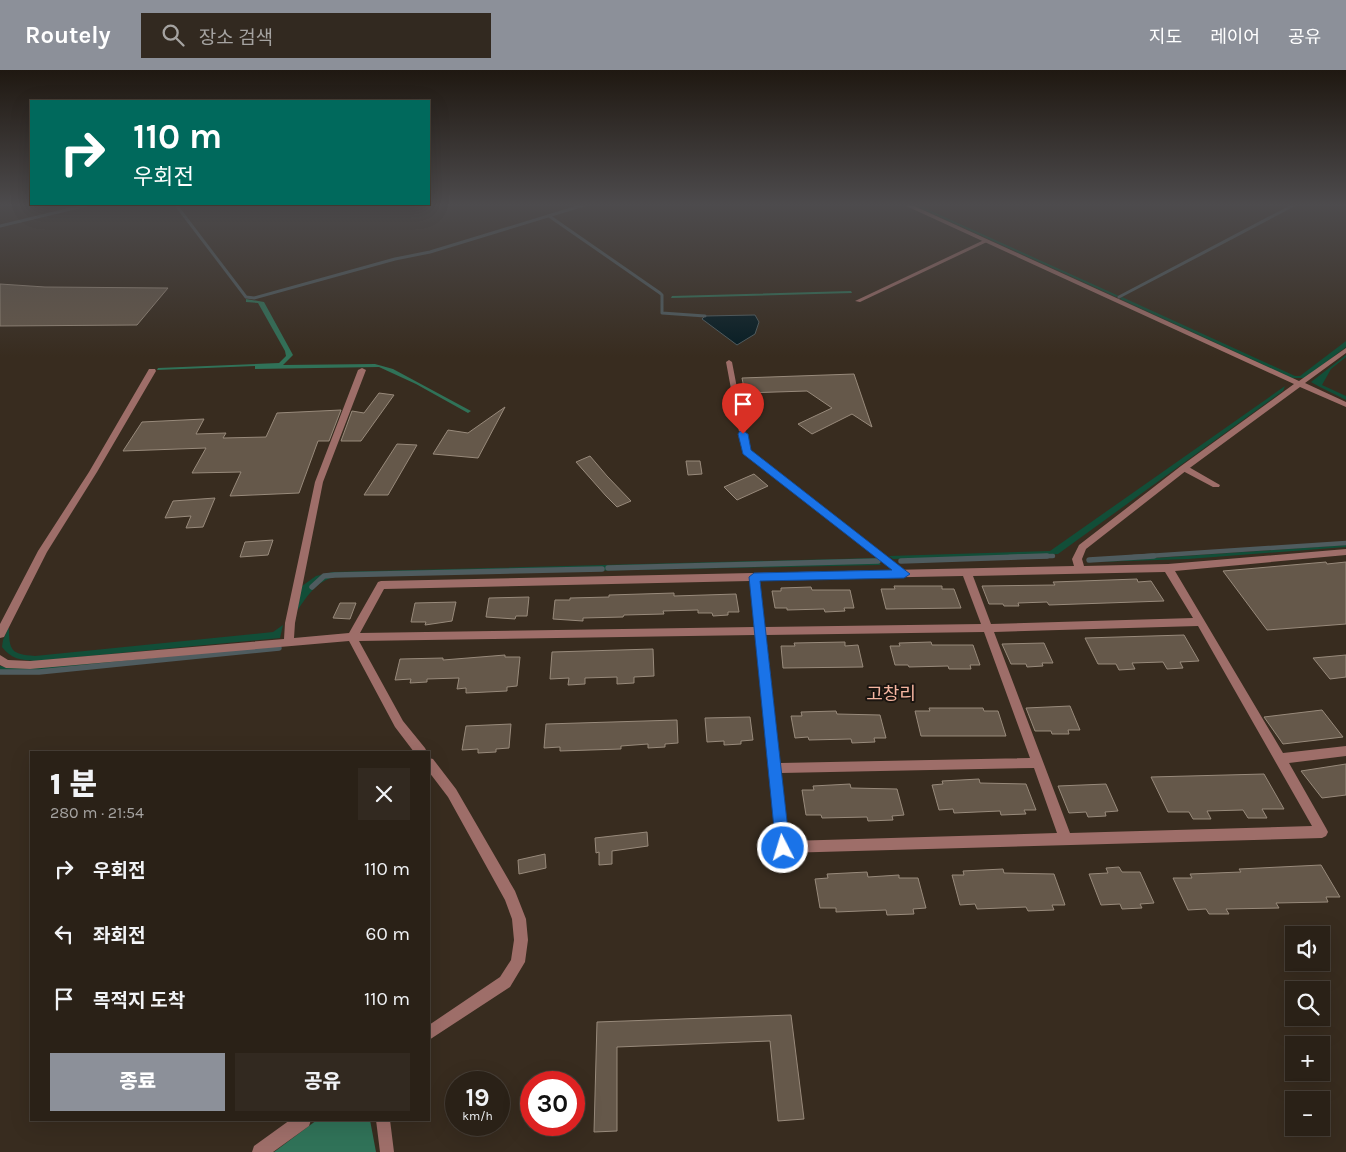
<!DOCTYPE html>
<html lang="ko">
<head>
<meta charset="utf-8">
<style>
	:root { --surface:#2a2117; --page:#322920; --text:#f1f3f6; --muted:#a5a3a1; --line:#463e36; --accent:#8c9099 }
	body { margin:0; font-family:Karla,"Noto Sans KR",sans-serif; background:var(--page); color:var(--text); height:100vh; display:flex; flex-direction:column; font-size:19px; white-space:nowrap }
	* { box-sizing:border-box; margin:0 }
	p { font-size:16px; color:var(--muted) }
	.icon { flex:none; width:28px; height:28px; fill:none; stroke:currentColor; stroke-width:2; stroke-linecap:round; stroke-linejoin:round }
	.map { position:relative; flex:1; overflow:hidden }
	.details { position:absolute; left:30px; top:681px; width:400px; height:370px; display:flex; flex-direction:column; background:var(--surface); border-radius:0px; box-shadow:0 5px 20px #0002,0 0 0 1px var(--line) }
	.details>* { flex:none }
	.guide { position:absolute; left:30px; top:30px; width:400px; height:105px; border-radius:0px; box-shadow:0 5px 20px #0002,0 0 0 1px var(--line); background:#00695c; color:#fff; overflow:hidden }
	.controls { position:absolute; left:1285px; top:856px; display:grid; gap:10px }
	.controls a { display:grid; place-items:center; width:45px; height:45px; border-radius:0px; background:var(--surface); box-shadow:0 5px 20px #0002,0 0 0 1px var(--line); font-size:25px }
	.speed { position:absolute; left:445px; top:1001px; display:flex; gap:10px; font-size:25px; font-weight:700; text-align:center }
	.speed>* { display:grid; place-content:center; width:65px; height:65px; border-radius:50%; background:var(--surface); box-shadow:0 5px 20px #0002,0 0 0 1px var(--line); line-height:1 }
	.speed small { font-size:12px; font-weight:400 }
	.speed .limit { border:8px solid #d22; background:#fff; color:#111 }
	.pin { position:absolute; display:grid; place-items:center; width:42px; height:42px; color:#fff; margin:-51px -21px; border-radius:50% 50% 50% 0; rotate:-45deg; box-shadow:0 0 5px #0007 }
	.pin .icon { rotate:45deg }
	.me { position:absolute; width:55px; margin:-28px; rotate:355deg; stroke-linejoin:round; filter:drop-shadow(0 0 4px #0008) }
	.turn { display:flex; align-items:center; gap:18px; height:105px; padding:0 20px; font-size:22px }
	.turn .icon { width:65px; height:65px; stroke-width:2.5 }
	.turn b { display:block; font-size:35px; line-height:42px }
	.round { display:grid; place-items:center; flex:none; width:52px; height:52px; border-radius:0px; background:var(--page) }
	.overview { display:flex; align-items:center; justify-content:space-between; height:85px; padding:0 20px }
	h1 { font-size:30px; font-weight:800; line-height:38px }
	.cta { display:flex; gap:10px; margin-top:auto; padding:10px 20px }
	.cta a { flex:1; height:58px; border-radius:0px; background:var(--accent); color:#fff; font-size:20px; font-weight:800; line-height:58px; text-align:center }
	.cta a+a { background:var(--page); color:var(--text) }
	ul { padding:0; list-style:none }
	li { display:flex; align-items:center; gap:15px; height:65px; padding:0 20px }
	li div { flex:1 }
	li b { display:block; font-size:19px }
	li em { font-style:normal }
	header { display:flex; align-items:center; gap:30px; box-sizing:border-box; height:70px; padding:0 25px; background:var(--accent); color:#fff }
	header strong { font-size:24px }
	nav { display:flex; gap:28px; margin-inline-start:auto; font-size:18px }
	.search { width:350px; height:45px; background:var(--page); display:flex; align-items:center; gap:12px; box-sizing:border-box; padding:0 18px; border-radius:0px; color:var(--muted); font-size:19px }
	.map>svg:first-child { display:block }
</style>
</head>
<body>
<header>
<strong>Routely</strong>
<div class="search"><svg class="icon" aria-label="search" viewBox="0 0 24 24"><circle cx="10" cy="10" r="6"/><path d="M15 15l6 6"/></svg>장소 검색</div>
<nav><a>지도</a><a>레이어</a><a>공유</a></nav>
</header>
<div class="map">
<svg width="1346" height="1082" viewBox="0 0 1346 1082">
	<rect width="100%" height="100%" fill="#382c1f"/>
	<path fill="#124e38" d="M913 135H918L1119 226 1116 227Z
		M1122 227 1295 306H1300L1346 271V277L1305 308H1292L1120 229Z
		M1346 285V287L1331 299 1322 315 1346 326V330L1318 316 1311 312Z
		M1285 316 1283 321 1058 484 893 489 889 486 1050 481Z
		M1346 475V477L1188 489 1097 492Z
		M875 488 881 495 338 506C317 510 308 525 297 541L302 516 316 506 333 502Z
		M283 555 280 568 35 591C21 590 11 589 2 577L3 570 9 557C9 581 11 584 35 586L273 562Z
		M282 577 43 600H0V596L15 598Z"/>
	<path fill="#307258" d="M851 221 852 223 671 228 672 226Z
		M246 229 264 232 293 285 283 295 375 294 393 299 471 341 468 343 416 314 379 297 255 299V296L157 300 158 298 279 293 286 286 285 281 258 233 246 232Z
		M317 1050H370L376 1082H274Z"/>
	<path fill="#051c23" stroke="#4f5c5f" d="M755 245 759 252 755 264 737 275 702 249 705 246Z"/>
	<g fill="none" stroke-linecap="round" stroke-linejoin="round">
		<path stroke="#4f5c5f" stroke-width="3" d="M176 135 246 227 254 228 395 189 430 182 584 135
			M549 146 660 223 662 225V243L705 246
			M0 156 87 135
			M1119 227 1294 135"/>
		<path stroke="#4f5c5f" stroke-width="4.5" d="M1009 487 1053 486
			M1133 487 1346 473"/>
		<path stroke="#4f5c5f" stroke-width="5.5" d="M1089 490 1154 486
			M901 491 1047 486
			M608 498 878 491
			M312 517 324 506 335 505 602 499
			M0 602H39L279 578"/>
	</g>
	<path fill="#65584a" stroke="#988a7b" d="M0 214 45 217 168 218 137 255 0 256Z
		M854 304 872 357 852 344 812 364 798 354 832 338 807 321 745 323 742 308Z
		M379 323 394 325 361 371H341L352 341 364 343Z
		M505 337 478 388 433 384 448 360 468 363Z
		M341 340 329 371H318L299 423 230 426 241 402 192 403 206 378 123 381 142 352 204 349 196 364 226 363 223 368 266 367 277 343Z
		M397 374 417 375 388 425H364Z
		M590 386 607 406 631 431 617 437 606 426 576 392Z
		M686 391H700L702 404 688 405Z
		M754 404 768 416 737 430 724 417Z
		M215 428 203 457 186 458 191 446 165 448 173 431Z
		M273 470 268 485 240 487 245 472Z
		M1326 492 1327 494 1346 492V554L1267 560 1223 501Z
		M1137 509 1138 512 1151 511 1164 531 1049 535 1047 532 1018 533 1019 536H1004L1003 534H989L982 516 1055 515 1053 512Z
		M894 516H942V519H954L961 538 886 539 881 519H895Z
		M811 517 812 520H850L854 538H844L845 541 825 542 824 539 787 540V538H775L772 521H781V518Z
		M674 523V526L736 524 739 542H728V545L713 546 712 543H698V540L663 541 664 544 624 545 623 547 583 548V551L553 549 555 530H570V528L609 527V525Z
		M529 527 527 546H516L515 549 486 547 489 528Z
		M456 532 452 551 425 555 426 552H411L415 533Z
		M340 533H356L350 549 333 548Z
		M1184 565 1199 591 1180 592 1183 598 1167 599 1163 592 1132 593 1135 599 1119 600 1116 594H1098L1085 568Z
		M845 572V576L858 575 863 597 783 598 781 576H795L794 573Z
		M931 572 932 575H973L980 595H970L971 599H949L948 596 909 597 908 595H895L890 576H900L899 573Z
		M1044 573 1053 593H1042L1043 596 1027 597 1026 594H1011L1002 574Z
		M653 579 654 606 634 607V613L617 614V607L585 608V614L568 615 569 608 550 609 552 582Z
		M505 585V587H520L517 616 507 617V621L466 623V618L457 619 459 608 427 609V612L410 613 411 609 395 610 400 589 443 588V590Z
		M1346 585V607L1330 609 1313 588Z
		M1070 636 1080 660H1068L1069 664H1052L1051 661H1035L1026 638Z
		M929 638H983L984 641H998L1006 666H921L915 641H930Z
		M1322 640 1343 667 1283 674 1264 647Z
		M836 641 837 644 880 645 886 668H874L875 672 852 673 851 669 809 670 808 667 795 668 791 646H802L801 642Z
		M750 647 753 670 741 671V674L724 675V671L707 672 705 648Z
		M677 650 678 673 665 674V677L648 678V674L621 676V679L560 681V677L544 678 546 654Z
		M511 654 509 678 496 679V682L478 683V679L462 680 466 656Z
		M1346 694V725L1322 728 1301 701Z
		M1264 704 1284 739H1262L1267 748H1248L1243 740 1207 741 1211 749H1193L1189 742H1168L1151 707Z
		M979 709 980 713 1026 714 1036 740H1024L1026 744 1001 745 1000 741 954 743 953 739 939 740 932 715 943 714 942 711Z
		M850 714 851 718 897 719 904 745 892 746 893 750 868 751 867 747 822 748 821 745H806L802 720H814L813 716Z
		M1106 714 1118 741 1105 742 1106 746 1088 747 1086 742 1069 743 1058 716Z
		M647 762 648 776 612 781V794L599 795V782L596 783 595 768Z
		M545 784 546 798 519 804 518 790Z
		M1321 795 1340 827H1326L1328 832 1276 833 1279 838 1226 839 1229 844H1209L1206 839 1188 840 1173 808H1192L1190 804 1241 802 1239 799Z
		M1119 797 1122 802H1140L1154 833 1140 834 1142 838 1122 839 1120 834 1101 835 1089 804 1108 803 1106 798Z
		M1003 799 1004 803 1054 804 1065 835H1052L1054 840 1028 841 1026 837 977 839 975 834 960 835 952 805H964L963 801Z
		M867 802 868 807 899 805V808H918L926 838 913 839 914 844 887 845 886 840 836 842V838H820L815 809 828 808 827 804Z
		M791 945 804 1049 778 1051 770 971 617 977V1061L594 1062 597 952Z"/>
	<g fill="none" stroke-linecap="round" stroke-linejoin="round">
		<path fill="#9e6e69" fill-rule="evenodd" d="M984 170 989 171 860 232 855 231Z
			M729 290 732 292 749 380 907 502 908 504 907 506H901L743 383 726 292Z
			M1181 396H1187L1220 415 1219 417H1213L1181 400Z
			M376 1050H390L394 1082H380Z"/>
		<path fill="#9e6e69" fill-rule="evenodd" d="M904 135H912L1299 311 1346 278V283L1305 313 1346 332V337L1300 317 1187 400 1086 479 1082 489 1084 496 1168 494 1346 479V485L1175 501 1283 683 1346 676V686L1289 693 1326 758 1328 762 1326 766 1322 768 783 783 779 781 777 777 755 565 359 571 403 651 425 678 427 682H414L395 657 349 571 30 599 6 598 0 595V585L8 590 30 591 284 569 285 553 315 412 358 300 362 298 366 300 323 412 295 553 294 568 349 563 378 512 381 511 1074 496 1072 489 1079 475 1181 396 1294 314ZM1165 502 1193 548 991 554 973 506ZM963 506 981 554 765 557 759 510ZM750 511 754 557 360 563 384 519ZM1198 556 1312 756 1070 763 994 562ZM984 562 1030 688 780 693 766 565ZM1034 698 1057 763 789 771 781 703Z
			M149 299H155L156 301 97 402 47 482 4 567 0 568V554L38 481 89 402Z
			M429 688 433 689 456 719 515 821 526 849 528 870 525 892 510 917 429 970V955L500 907 511 890 514 870 512 849 505 830 448 727 429 702Z
			M290 1050H311L309 1056 273 1082H252L254 1076Z"/>
	</g>
	<linearGradient id="sky" x2="0" y2="1"><stop stop-color="#1f1811"/><stop offset="0.47" stop-color="#4d4b4d"/><stop offset="1" stop-color="#4d4b4d" stop-opacity="0"/></linearGradient>
	<rect width="1346" height="287" fill="url(#sky)"/>
	<path fill="#1a73e8" stroke="#114b97" d="M740 361H743L748 364 751 380 910 504 904 508 760 511 790 778 788 782 783 785 778 782 776 778 749 507 754 503 892 500 743 384 738 364Z"/>
	<g text-anchor="middle" dominant-baseline="central" stroke-width="4" stroke-linejoin="round" paint-order="stroke">
		<g font-size="18" fill="#f5b5a0" stroke="#1b1510">
			<text x="891" y="624">고창리</text>
		</g>
	</g>
</svg>
<div class="controls">
<a><svg class="icon" aria-label="sound" viewBox="0 0 24 24"><path d="M4 9h4l5-4v14l-5-4H4zM17 9q2 3 0 6"/></svg></a>
<a><svg class="icon" aria-label="search" viewBox="0 0 24 24"><circle cx="10" cy="10" r="6"/><path d="M15 15l6 6"/></svg></a>
<a>+</a>
<a>−</a>
</div>
<div class="speed"><div>19<small>km/h</small></div><div class="limit">30</div></div>
<div class="pin" style="left:743px;top:364px;background:#d93025"><svg class="icon" aria-label="arrive" viewBox="0 0 24 24"><path d="M6 21V4h12l-3 4 3 4H6"/></svg></div>
<svg class="me" style="left:783px;top:778px" viewBox="-20 -20 40 40"><circle r="17" fill="#1a73e8" stroke="#fff" stroke-width="3"/><path d="M0-11L8 9 0 5-8 9z" fill="#fff"/></svg>
<div class="guide">
<div class="turn"><svg class="icon" aria-label="right" viewBox="0 0 24 24"><path d="M7 20v-9h11M14 6l5 5-5 5"/></svg><div><b>110 m</b>우회전</div></div>
</div>
<section class="details">
<div class="overview"><div><h1>1 분</h1><p>280 m · 21:54</p></div><a class="round"><svg class="icon" aria-label="close" viewBox="0 0 24 24"><path d="M6 6l12 12M18 6L6 18"/></svg></a></div>
<ul>
<li><svg class="icon" aria-label="right" viewBox="0 0 24 24"><path d="M7 20v-9h11M14 6l5 5-5 5"/></svg><div><b>우회전</b></div><em>110 m</em></li>
<li><svg class="icon" aria-label="left" viewBox="0 0 24 24"><path d="M17 20v-9H6M10 6l-5 5 5 5"/></svg><div><b>좌회전</b></div><em>60 m</em></li>
<li><svg class="icon" aria-label="arrive" viewBox="0 0 24 24"><path d="M6 21V4h12l-3 4 3 4H6"/></svg><div><b>목적지 도착</b></div><em>110 m</em></li>
</ul>
<div class="cta"><a>종료</a><a>공유</a></div>
</section>
</div>
</body>
</html>
